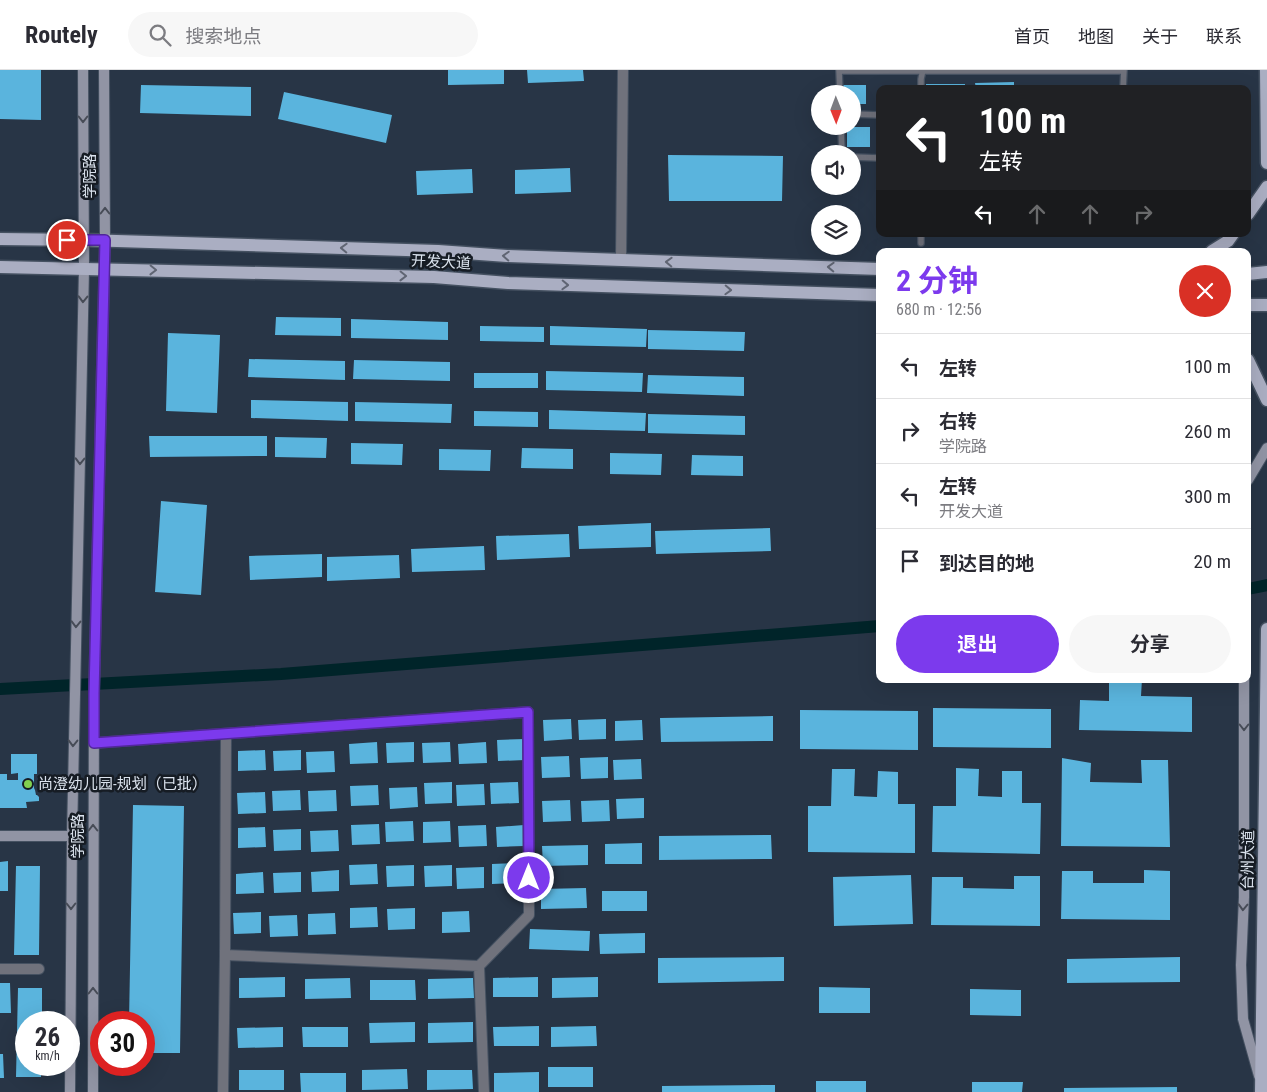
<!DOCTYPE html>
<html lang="zh">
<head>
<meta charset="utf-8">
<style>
	:root { --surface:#fff; --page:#f7f7f7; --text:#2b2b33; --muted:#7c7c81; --line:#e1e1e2; --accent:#7c3aed }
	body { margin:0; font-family:"Roboto Condensed","Noto Sans SC",sans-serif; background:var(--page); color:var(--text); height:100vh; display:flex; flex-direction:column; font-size:19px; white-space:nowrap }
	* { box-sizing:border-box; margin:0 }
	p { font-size:16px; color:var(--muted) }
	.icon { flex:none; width:28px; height:28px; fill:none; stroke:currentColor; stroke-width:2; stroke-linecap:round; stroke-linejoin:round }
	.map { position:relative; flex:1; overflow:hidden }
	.panel { position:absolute; left:876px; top:178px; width:375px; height:435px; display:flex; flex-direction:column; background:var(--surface); border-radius:10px; box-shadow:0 5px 20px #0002 }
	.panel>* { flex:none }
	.banner { position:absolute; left:876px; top:15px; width:375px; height:152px; border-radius:10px; box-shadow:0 5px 20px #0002; background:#202124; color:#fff; overflow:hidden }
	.needle { width:32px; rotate:179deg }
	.controls { position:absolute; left:811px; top:15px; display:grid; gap:10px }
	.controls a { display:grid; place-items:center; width:50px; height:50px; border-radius:50%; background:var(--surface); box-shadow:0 5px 20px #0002; font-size:25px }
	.speed { position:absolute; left:15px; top:941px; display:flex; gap:10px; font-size:25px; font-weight:700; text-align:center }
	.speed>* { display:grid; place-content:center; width:65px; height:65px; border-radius:50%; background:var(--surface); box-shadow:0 5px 20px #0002; line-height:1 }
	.speed small { font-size:12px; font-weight:400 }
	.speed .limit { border:8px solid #d22; background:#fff; color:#111 }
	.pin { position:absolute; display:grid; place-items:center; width:42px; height:42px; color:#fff; margin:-21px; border:2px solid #fff; border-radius:50%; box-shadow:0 1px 5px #0007 }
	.me { position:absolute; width:55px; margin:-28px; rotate:0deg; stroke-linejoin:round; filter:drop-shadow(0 0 4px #0008) }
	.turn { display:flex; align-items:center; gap:18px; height:105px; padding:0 20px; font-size:22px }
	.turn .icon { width:65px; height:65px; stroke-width:2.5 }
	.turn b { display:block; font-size:35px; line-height:42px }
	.lanes { display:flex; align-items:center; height:48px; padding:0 20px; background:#0003; justify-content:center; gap:25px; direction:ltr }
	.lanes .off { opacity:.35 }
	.round { display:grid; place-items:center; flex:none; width:52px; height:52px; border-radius:26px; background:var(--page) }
	.overview { display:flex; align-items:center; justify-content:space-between; height:85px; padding:0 20px }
	h1 { font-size:30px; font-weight:700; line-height:38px; color:var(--accent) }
	.cta { display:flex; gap:10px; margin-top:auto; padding:10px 20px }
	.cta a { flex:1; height:58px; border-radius:30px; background:var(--accent); color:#fff; font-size:20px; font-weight:700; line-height:58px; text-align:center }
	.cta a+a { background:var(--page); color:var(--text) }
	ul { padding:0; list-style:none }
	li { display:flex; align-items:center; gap:15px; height:65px; padding:0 20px; border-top:1px solid var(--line) }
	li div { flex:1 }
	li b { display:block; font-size:19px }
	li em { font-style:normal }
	header { display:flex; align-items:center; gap:30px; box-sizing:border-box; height:70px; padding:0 25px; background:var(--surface); border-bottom:1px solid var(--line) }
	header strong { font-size:24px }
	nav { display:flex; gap:28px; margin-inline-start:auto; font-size:18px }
	.search { width:350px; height:45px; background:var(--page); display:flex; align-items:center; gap:12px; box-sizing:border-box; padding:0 18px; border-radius:28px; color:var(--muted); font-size:19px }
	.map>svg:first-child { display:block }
</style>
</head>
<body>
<header>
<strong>Routely</strong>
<div class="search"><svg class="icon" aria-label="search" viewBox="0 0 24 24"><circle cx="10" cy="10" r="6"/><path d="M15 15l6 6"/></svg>搜索地点</div>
<nav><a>首页</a><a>地图</a><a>关于</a><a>联系</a></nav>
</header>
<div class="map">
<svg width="1267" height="1022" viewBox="0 0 1267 1022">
	<rect width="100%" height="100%" fill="#283546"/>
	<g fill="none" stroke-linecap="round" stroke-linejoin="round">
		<path stroke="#002429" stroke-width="12" d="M1248 519 1267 515
			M0 619 281 604 880 556"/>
	</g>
	<path fill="#5ab4dd" d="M0 0H41V50L0 49Z
		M448 0H504V14L448 15Z
		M527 0H583L584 11 528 13Z
		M1014 12V19H976L975 13Z
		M926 14H965V19H926Z
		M141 15 251 17V46L140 43Z
		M843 15H866V34H852V24H843Z
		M1021 16H1060V19H1021Z
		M284 22 392 45 386 73 278 49Z
		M847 57H870V77H847Z
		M668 85 783 86 782 131H669Z
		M570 98 571 122 515 124V100Z
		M472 99 473 123 417 125 416 101Z
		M276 247 341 248V266L275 265Z
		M351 249 448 252V270L351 268Z
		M480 256 544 257V272L480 271Z
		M550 256 647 259 646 277 550 275Z
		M648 260 745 262 744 281 648 279Z
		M168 263 220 265 217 343 166 341Z
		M249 289 345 291V310L248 307Z
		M354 290 450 292V311L353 309Z
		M546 301 643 303 642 322 546 320Z
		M474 303H538V318H474Z
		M648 305 744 307V326L647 323Z
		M251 330 348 332V351L251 348Z
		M355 332 452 334 451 353 355 351Z
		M549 340 646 343 645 361 549 359Z
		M474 341 538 342V357L474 356Z
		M648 344 745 346V365L648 363Z
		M149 366H267V386L150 387Z
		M275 367 327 368 326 388 275 387Z
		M351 373 403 374 402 395 351 394Z
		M522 378 573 379V399L521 398Z
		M439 379 491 380 490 401 439 400Z
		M610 383 662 384 661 405 610 404Z
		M692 385 743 386V406L691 405Z
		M161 431 207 435 201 525 155 522Z
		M651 453V477L579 479 578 456Z
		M770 458 771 481 656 484 655 461Z
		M569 464 570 487 497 490 496 466Z
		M484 476 485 500 412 502 411 479Z
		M322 484V507L250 510 249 486Z
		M399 485 400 508 327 511V487Z
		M1109 609H1142L1141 626 1192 627V662L1079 660 1080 630 1109 631Z
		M933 638 1051 639V678L933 677Z
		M800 640 918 641V680L800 679Z
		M773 646V671L661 672 660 648Z
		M571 649 572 669 544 671 543 650Z
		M606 649V669L579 670 578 650Z
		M642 650 643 670 615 671V651Z
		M525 669V690L498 691 497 670Z
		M377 672 378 693 350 694 349 674Z
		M414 672V692L387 693 386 673Z
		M450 672 451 692 423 693 422 673Z
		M486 672 487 693 459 694 458 674Z
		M265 680 266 700 238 701V681Z
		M301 680V700L274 701 273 681Z
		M334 681 335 702 307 703 306 682Z
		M11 684H37V704H34V718L35 720 36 725H37L39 727V731L26 732 27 738H0V704H7V710H18V703L11 704Z
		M569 686 570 707 542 708 541 687Z
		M608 687V708L581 709 580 688Z
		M1062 688 1091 693 1090 712 1142 713 1141 690H1168L1170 777 1061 776Z
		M641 689 642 709 614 710 613 690Z
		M956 698 979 699 978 726 1002 727V701H1022V733H1041L1040 784 932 782 933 736H956Z
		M832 699H855L854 726 877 727 878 701 898 702V734H915V783L808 782V736H831Z
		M452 712V733L425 734 424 713Z
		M518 712 519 733 491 734 490 713Z
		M484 714 485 735 457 736 456 715Z
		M378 715 379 735 351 736 350 716Z
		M417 717 418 737 390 739 389 718Z
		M300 720 301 740 273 741 272 721Z
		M336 720 337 741 309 742 308 721Z
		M265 722 266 743 238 744 237 723Z
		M644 728V748L617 749 616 729Z
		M570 730 571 751 543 752 542 731Z
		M609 730 610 751 582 752 581 731Z
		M133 735 184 736 180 983H144V952H129Z
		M413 751 414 771 386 772 385 752Z
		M450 751 451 772 423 773V752Z
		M379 754 380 774 352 775 351 755Z
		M486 755 487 776 459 777 458 756Z
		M524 755V776L497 777 496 757Z
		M265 757 266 777 238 778V758Z
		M301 759V780L274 781 273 760Z
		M338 760 339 781 311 782 310 761Z
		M771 765 772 789 659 790V766Z
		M642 773V794H605V774Z
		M588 775V795L543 796 542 776Z
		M8 791V821H0V792Z
		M519 793 520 813 492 814V794Z
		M377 794 378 814 350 815 349 795Z
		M414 795V816L387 817 386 796Z
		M452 795V816L425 817 424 796Z
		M16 796H40L39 885H14Z
		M484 797V818L457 819 456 798Z
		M339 800V821L312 822 311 802Z
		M1144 800 1170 801V850L1061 849 1062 801H1093V813H1144Z
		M263 802 264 823 236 824V804Z
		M301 802V822L274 823 273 803Z
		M911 805 913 854 834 856 833 807Z
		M1014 806H1040V856L931 855 932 807H963V818L1014 819Z
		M586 818 587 838 541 839V819Z
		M602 821H647V841H602Z
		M377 837 378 857 350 858V838Z
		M415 838V859L388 860 387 839Z
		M469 841 470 862 442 863V842Z
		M261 842V863L234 864 233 843Z
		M335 843 336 864 308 865V844Z
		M297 845 298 866 270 867 269 846Z
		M530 859 590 861 589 881 529 879Z
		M645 863V883L600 884 599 864Z
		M784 887V911L658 913V888Z
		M1180 887V912L1067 913V889Z
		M285 907V927L239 928V908Z
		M538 907V927H493V908Z
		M598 907V927L552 928V908Z
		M350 908 351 928 305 929V909Z
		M473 908 474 928 428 929V909Z
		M370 910H415L416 930H370Z
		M0 913H10L11 943H0Z
		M819 917 870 918V943H819Z
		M18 918H42V952H26V995H41V1007H16Z
		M970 919 1021 920V946L970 945Z
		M415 952V972L370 973 369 953Z
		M473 952V972L428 973V953Z
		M539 956V976H494L493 957Z
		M596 956 597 976 551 977V957Z
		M283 957V977L238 978 237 958Z
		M302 957H348V977H303Z
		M0 984H3L4 1008H0Z
		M548 997H593V1017H548Z
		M407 999 408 1019 362 1020V1000Z
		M239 1000H284V1020H239Z
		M427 1000H472L473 1019 427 1020Z
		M539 1002V1022H494V1003Z
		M300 1003H346V1022H301Z
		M816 1011H866V1022H816Z
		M972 1012H1023L1022 1022H972Z
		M775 1015V1022H662V1016Z
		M1177 1017V1022H1064V1018Z"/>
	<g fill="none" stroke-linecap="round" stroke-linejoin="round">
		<defs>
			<path id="lane" d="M839 0 840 24
				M839 1H1124
				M921 19V9L923 0
				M1123 19 1124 0
				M852 44 880 45
				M841 56 842 84
				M852 87 880 88
				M921 173V164"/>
			<path id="street" d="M621 190 623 0
				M94 673 528 642 529 845 479 896 484 1022
				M225 885 479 896
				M0 899H39
				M223 1022 225 885 226 664"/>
			<path id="secondary" d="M1248 410 1267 378
				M1244 609V827L1241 895 1243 949 1259 1006
				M0 766H72
				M70 1022 72 766 84 199 83 0
				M93 1022 94 624 105 170 104 0"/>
			<path id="primary" d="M1266 0 1267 93
				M1248 144 1267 117
				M0 169 84 170 438 181 507 186 880 199
				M1212 181 1228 171 1233 164
				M0 197 434 207 508 213 880 225
				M1248 204 1267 202
				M1248 235H1267
				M1248 290 1267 330
				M1261 1022 1267 559"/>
		</defs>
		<use href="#lane" stroke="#455161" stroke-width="8"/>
		<use href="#street" stroke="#455161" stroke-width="12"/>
		<use href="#secondary" stroke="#455161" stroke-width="12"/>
		<use href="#primary" stroke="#455161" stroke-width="15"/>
		<use href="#lane" stroke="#70727c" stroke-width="5.5"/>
		<use href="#street" stroke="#70727c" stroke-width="10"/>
		<use href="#secondary" stroke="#9194a4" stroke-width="10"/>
		<use href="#primary" stroke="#aaaec2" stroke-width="12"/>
	</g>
	<defs><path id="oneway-chevron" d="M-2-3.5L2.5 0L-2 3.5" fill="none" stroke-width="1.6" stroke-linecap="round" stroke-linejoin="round" transform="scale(1.25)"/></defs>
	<g stroke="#474c57">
		<use href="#oneway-chevron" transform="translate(83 49) rotate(90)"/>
		<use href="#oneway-chevron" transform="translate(105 141) rotate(-90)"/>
		<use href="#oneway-chevron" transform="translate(83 229) rotate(91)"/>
		<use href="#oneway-chevron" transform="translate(80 391) rotate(91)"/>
		<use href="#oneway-chevron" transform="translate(76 554) rotate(91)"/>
		<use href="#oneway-chevron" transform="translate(1244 657) rotate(90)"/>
		<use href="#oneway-chevron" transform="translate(73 673) rotate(91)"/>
		<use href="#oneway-chevron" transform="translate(93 758) rotate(-90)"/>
		<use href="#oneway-chevron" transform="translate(71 836) rotate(90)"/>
		<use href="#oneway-chevron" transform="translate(1243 837) rotate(92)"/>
		<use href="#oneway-chevron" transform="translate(93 921) rotate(-90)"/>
	</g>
	<g stroke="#606573">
		<use href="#oneway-chevron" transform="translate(344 178) rotate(-178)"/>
		<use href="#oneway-chevron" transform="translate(506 186) rotate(-177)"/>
		<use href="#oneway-chevron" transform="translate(669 192) rotate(-178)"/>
		<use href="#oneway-chevron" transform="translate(831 197) rotate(-178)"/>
		<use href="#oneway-chevron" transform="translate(153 200) rotate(1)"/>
		<use href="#oneway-chevron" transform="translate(403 206) rotate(1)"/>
		<use href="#oneway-chevron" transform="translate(565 215) rotate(2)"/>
		<use href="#oneway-chevron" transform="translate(728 220) rotate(2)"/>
	</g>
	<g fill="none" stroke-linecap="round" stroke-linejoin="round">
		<defs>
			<path id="route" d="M67 170H105L94 624V673L528 642 529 808"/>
		</defs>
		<use href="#route" stroke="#51269a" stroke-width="12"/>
		<use href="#route" stroke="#7c3aed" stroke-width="9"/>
	</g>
	<circle fill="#82d050" stroke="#161c24" stroke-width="2" cx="28" cy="714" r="5"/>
	<g text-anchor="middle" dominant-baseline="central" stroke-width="5" stroke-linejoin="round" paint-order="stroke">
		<g font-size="15" fill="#dbe3ee" stroke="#161c24">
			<text transform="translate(90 106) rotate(-90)">学院路</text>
			<text transform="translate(441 192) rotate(3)">开发大道</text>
			<text transform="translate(78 766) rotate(-90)">学院路</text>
			<text transform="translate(1248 790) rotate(-89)">台州大道</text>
		</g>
		<g font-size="15" fill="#dbe3ee" stroke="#161c24" text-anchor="start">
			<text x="38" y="714">尚澄幼儿园-规划（已批）</text>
		</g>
	</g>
</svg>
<div class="controls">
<a><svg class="needle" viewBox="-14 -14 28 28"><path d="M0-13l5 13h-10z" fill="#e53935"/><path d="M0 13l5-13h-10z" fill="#7c7c81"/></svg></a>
<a><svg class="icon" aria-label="sound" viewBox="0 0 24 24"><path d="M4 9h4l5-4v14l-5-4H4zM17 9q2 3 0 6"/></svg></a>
<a><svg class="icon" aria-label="layers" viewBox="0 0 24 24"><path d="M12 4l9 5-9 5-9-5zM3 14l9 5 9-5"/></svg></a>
</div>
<div class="speed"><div>26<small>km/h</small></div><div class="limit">30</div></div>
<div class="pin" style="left:67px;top:170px;background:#d93025"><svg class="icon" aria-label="arrive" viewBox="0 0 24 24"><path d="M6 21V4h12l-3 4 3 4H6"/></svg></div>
<svg class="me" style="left:529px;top:808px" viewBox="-20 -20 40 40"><circle r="17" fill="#7c3aed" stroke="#fff" stroke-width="3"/><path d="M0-11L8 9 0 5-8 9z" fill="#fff"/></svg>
<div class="banner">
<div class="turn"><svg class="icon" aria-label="left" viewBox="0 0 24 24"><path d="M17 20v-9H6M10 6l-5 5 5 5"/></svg><div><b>100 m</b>左转</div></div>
<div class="lanes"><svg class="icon" aria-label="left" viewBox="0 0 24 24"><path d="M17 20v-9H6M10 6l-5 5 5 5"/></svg><svg class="icon off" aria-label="ahead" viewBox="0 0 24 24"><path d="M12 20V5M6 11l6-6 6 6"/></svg><svg class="icon off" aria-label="ahead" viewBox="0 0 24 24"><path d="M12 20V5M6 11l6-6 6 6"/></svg><svg class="icon off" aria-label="right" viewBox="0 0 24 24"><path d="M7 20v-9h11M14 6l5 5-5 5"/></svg></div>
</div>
<section class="panel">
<div class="overview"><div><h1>2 分钟</h1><p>680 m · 12:56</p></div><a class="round" style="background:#d93025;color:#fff"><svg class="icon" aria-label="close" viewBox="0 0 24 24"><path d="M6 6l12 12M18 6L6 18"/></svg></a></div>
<ul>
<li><svg class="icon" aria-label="left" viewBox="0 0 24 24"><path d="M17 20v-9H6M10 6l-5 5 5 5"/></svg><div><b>左转</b></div><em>100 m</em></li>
<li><svg class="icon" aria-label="right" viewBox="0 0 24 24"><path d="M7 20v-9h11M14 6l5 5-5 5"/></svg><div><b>右转</b><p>学院路</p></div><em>260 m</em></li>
<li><svg class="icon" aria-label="left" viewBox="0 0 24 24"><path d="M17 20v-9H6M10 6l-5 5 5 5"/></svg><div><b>左转</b><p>开发大道</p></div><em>300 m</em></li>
<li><svg class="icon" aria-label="arrive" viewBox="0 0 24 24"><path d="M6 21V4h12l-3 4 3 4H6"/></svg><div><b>到达目的地</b></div><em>20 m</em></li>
</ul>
<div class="cta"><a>退出</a><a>分享</a></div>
</section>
</div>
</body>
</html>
